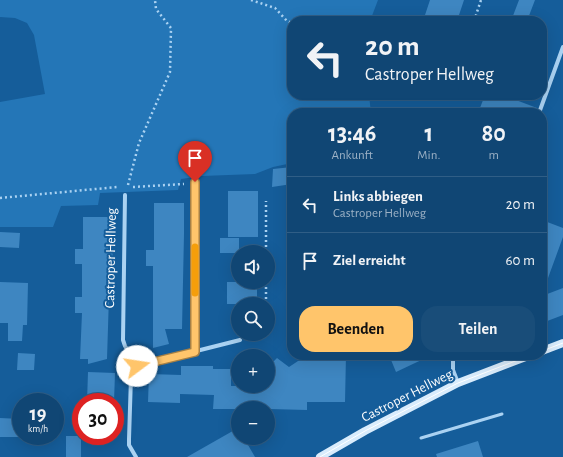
<!DOCTYPE html>
<html lang="de">
<head>
<meta charset="utf-8">
<style>
	:root { --surface:#104674; --page:#194d79; --text:#f1f3f6; --muted:#9cb1c5; --line:#305e86; --accent:#ffc56b }
	body { margin:0; font-family:"Alegreya Sans",sans-serif; background:var(--page); color:var(--text); height:100vh; display:flex; flex-direction:column; font-size:15px; white-space:nowrap }
	* { box-sizing:border-box; margin:0 }
	p { font-size:13px; color:var(--muted) }
	.icon { flex:none; width:22px; height:22px; fill:none; stroke:currentColor; stroke-width:2; stroke-linecap:round; stroke-linejoin:round }
	.map { position:relative; flex:1; overflow:hidden }
	.panel { position:absolute; left:287px; top:108px; width:260px; height:252px; display:flex; flex-direction:column; background:var(--surface); border-radius:16px; box-shadow:0 4px 16px #0002,0 0 0 1px var(--line) }
	.panel>* { flex:none }
	.guide { position:absolute; left:287px; top:16px; width:260px; height:84px; border-radius:16px; box-shadow:0 4px 16px #0002,0 0 0 1px var(--line); background:#104674; color:var(--text); overflow:hidden }
	.fabs { position:absolute; left:231px; top:245px; display:grid; gap:8px }
	.fabs a { display:grid; place-items:center; width:44px; height:44px; border-radius:50%; background:var(--surface); box-shadow:0 4px 16px #0002,0 0 0 1px var(--line); font-size:20px }
	.speed { position:absolute; left:12px; top:393px; display:flex; gap:8px; font-size:20px; font-weight:700; text-align:center }
	.speed>* { display:grid; place-content:center; width:52px; height:52px; border-radius:50%; background:var(--surface); box-shadow:0 4px 16px #0002,0 0 0 1px var(--line); line-height:1 }
	.speed small { font-size:10px; font-weight:400 }
	.speed .limit { border:6px solid #d22; background:#fff; color:#111 }
	.pin { position:absolute; display:grid; place-items:center; width:34px; height:34px; color:#fff; margin:-41px -17px; border-radius:50% 50% 50% 0; rotate:-45deg; box-shadow:0 0 4px #0007 }
	.pin .icon { rotate:45deg }
	.me { position:absolute; width:44px; margin:-22px; rotate:76deg; stroke-linejoin:round; filter:drop-shadow(0 0 3px #0008) }
	.turn { display:flex; align-items:center; gap:14px; height:84px; padding:0 12px; font-size:18px }
	.turn .icon { width:52px; height:52px; stroke-width:2.5 }
	.turn b { display:block; font-size:28px; line-height:34px }
	.eta { display:flex; justify-content:space-evenly; align-items:center; height:68px; text-align:center }
	.eta b { font-size:24px; font-weight:700; line-height:28px }
	.button { display:flex; gap:8px; margin-top:auto; padding:8px 12px }
	.button a { flex:1; height:46px; border-radius:16px; background:var(--accent); color:#111; font-size:16px; font-weight:700; line-height:46px; text-align:center }
	.button a+a { background:var(--page); color:var(--text) }
	ul { padding:0; list-style:none }
	li { display:flex; align-items:center; gap:12px; height:56px; padding:0 12px; border-top:1px solid var(--line) }
	li div { flex:1 }
	li b { display:block; font-size:15px }
	li em { font-style:normal }
	.map>svg:first-child { display:block }
</style>
</head>
<body>
<div class="map">
<svg width="563" height="457" viewBox="0 0 563 457">
	<rect width="100%" height="100%" fill="#155d9a"/>
	<path fill="#2476b7" d="M0 0H378L370 21H292V95H369L371 113H292V163L273 167 255 174 202 176 181 179 178 190 100 193 98 205 61 206 53 227H0V102L45 94 34 35 27 23 15 18 0 17Z"/>
	<path fill="#3e86c1" d="M430 0H464L457 21H423Z
		M519 0H535L527 21H511Z
		M485 95H503L537 108 536 113H478Z
		M292 167V184L272 187 273 169Z
		M228 191H258V237H228Z
		M154 203H184V234L182 329H165L169 344 153 348V266H146V250H154Z
		M83 217H113L112 296H109L107 359 88 364V359H80L82 313H75V297H82V264H75V249H83Z
		M542 220 563 228V237L544 289H542Z
		M0 232 20 233 19 248 0 247Z
		M220 238H239V252L238 253H220Z
		M0 282 28 283 27 325H23L22 341H8V323H0Z
		M227 282H257V304H227Z
		M563 288V315L542 323V296Z
		M18 353 35 354 34 370H17Z
		M311 355H346L345 402H307V410L269 409V408L238 406V409H213L214 395 180 394V403L148 402 149 374 181 375V366H213V369H231V386H269L270 365 277 358 289 367 298 361 308 360V359H310Z
		M389 355H432L396 372Z
		M88 372 115 373 114 402H87Z
		M0 418 21 419V437H0Z
		M238 428V438H244L255 457H187Z
		M66 436H81V457H66Z
		M478 441 483 457H437L436 454Z"/>
	<g fill="none" stroke-linecap="round" stroke-linejoin="round">
		<path stroke="#aad2f2" stroke-width="2.5" stroke-dasharray="2 3" stroke-linecap="butt" d="M251 0 275 8 287 21 292 23
			M474 21 481 0
			M128 185 139 143 170 72 171 28 156 9 155 0
			M133 187 184 184
			M0 198 117 187
			M266 252V201
			M266 304V282"/>
		<path stroke="#aad2f2" stroke-width="3" d="M421 438 502 414"/>
		<path stroke="#aad2f2" stroke-width="4" d="M539 113 563 47
			M125 195 123 340 125 346 137 366
			M195 352V182
			M453 355V370L458 383
			M136 457 129 445V439L131 377 137 366 240 340"/>
		<path stroke="#d9ecfc" stroke-width="8" d="M542 351 563 343
			M320 457 365 431 458 383 531 355"/>
		<path stroke="#fff" stroke-width="1" d="M542 351 563 343
			M320 457 365 431 458 383 531 355"/>
	</g>
	<g fill="none" stroke-linecap="round" stroke-linejoin="round">
		<defs>
			<path id="route" d="M137 366 195 352V182"/>
		</defs>
		<use href="#route" stroke="#a68046" stroke-width="10"/>
		<use href="#route" stroke="#ffc56b" stroke-width="7"/>
		<path stroke="#f59e0b" stroke-width="7" d="M195 293V247"/>
	</g>
	<g text-anchor="middle" dominant-baseline="central" stroke-width="4" stroke-linejoin="round" paint-order="stroke">
		<g font-size="14" fill="#fff" stroke="#155d9a">
			<text transform="translate(111 258) rotate(-89)">Castroper Hellweg</text>
			<text transform="translate(407 396) rotate(-27)">Castroper Hellweg</text>
		</g>
	</g>
</svg>
<div class="fabs">
<a><svg class="icon" aria-label="sound" viewBox="0 0 24 24"><path d="M4 9h4l5-4v14l-5-4H4zM17 9q2 3 0 6"/></svg></a>
<a><svg class="icon" aria-label="search" viewBox="0 0 24 24"><circle cx="10" cy="10" r="6"/><path d="M15 15l6 6"/></svg></a>
<a>+</a>
<a>−</a>
</div>
<div class="speed"><div>19<small>km/h</small></div><div class="limit">30</div></div>
<div class="pin" style="left:195px;top:182px;background:#d93025"><svg class="icon" aria-label="arrive" viewBox="0 0 24 24"><path d="M6 21V4h12l-3 4 3 4H6"/></svg></div>
<svg class="me" style="left:137px;top:366px" viewBox="-20 -20 40 40"><circle r="19" fill="#fff"/><path d="M0-13L10 11 0 6-10 11z" fill="#ffc56b"/></svg>
<div class="guide">
<div class="turn"><svg class="icon" aria-label="left" viewBox="0 0 24 24"><path d="M17 20v-9H6M10 6l-5 5 5 5"/></svg><div><b>20 m</b>Castroper Hellweg</div></div>
</div>
<section class="panel">
<div class="eta">
<div><b>13:46</b><p>Ankunft</p></div>
<div><b>1</b><p>Min.</p></div>
<div><b>80</b><p>m</p></div>
</div>
<ul>
<li><svg class="icon" aria-label="left" viewBox="0 0 24 24"><path d="M17 20v-9H6M10 6l-5 5 5 5"/></svg><div><b>Links abbiegen</b><p>Castroper Hellweg</p></div><em>20 m</em></li>
<li><svg class="icon" aria-label="arrive" viewBox="0 0 24 24"><path d="M6 21V4h12l-3 4 3 4H6"/></svg><div><b>Ziel erreicht</b></div><em>60 m</em></li>
</ul>
<div class="button"><a>Beenden</a><a>Teilen</a></div>
</section>
</div>
</body>
</html>
